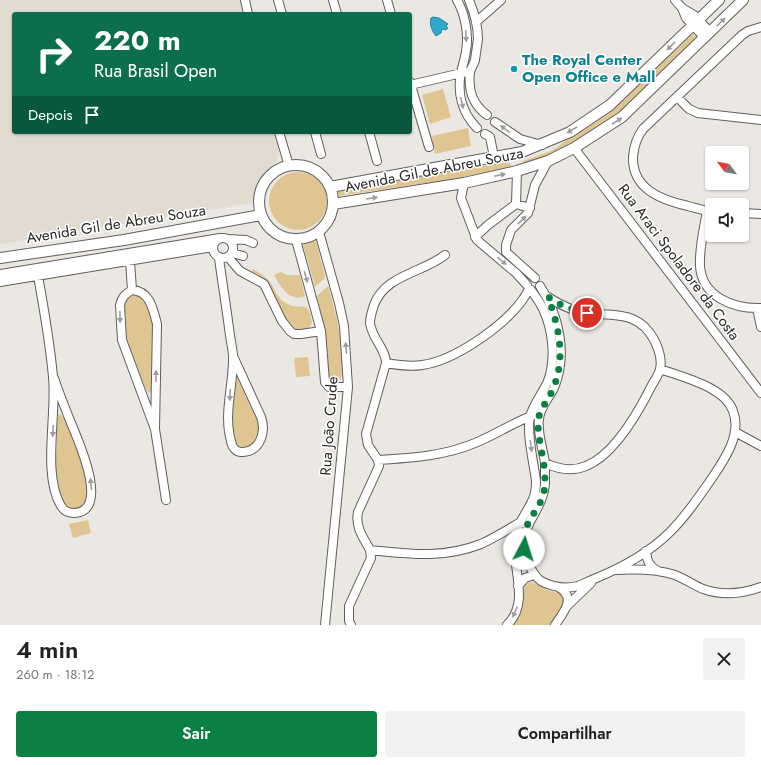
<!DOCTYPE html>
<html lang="pt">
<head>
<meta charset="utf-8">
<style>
	:root { --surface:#fff; --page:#f2f2f2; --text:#222; --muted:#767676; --accent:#0b8043 }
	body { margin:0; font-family:Jost,sans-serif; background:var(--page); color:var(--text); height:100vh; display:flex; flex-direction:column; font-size:15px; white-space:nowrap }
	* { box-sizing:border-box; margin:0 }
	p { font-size:13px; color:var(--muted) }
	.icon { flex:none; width:22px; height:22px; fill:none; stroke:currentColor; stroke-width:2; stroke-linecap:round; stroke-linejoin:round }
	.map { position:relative; height:625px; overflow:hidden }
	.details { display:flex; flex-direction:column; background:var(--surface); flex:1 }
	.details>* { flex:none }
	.banner { position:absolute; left:12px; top:12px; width:400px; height:122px; border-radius:4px; box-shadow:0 1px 3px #0004; background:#0b6e4f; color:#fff; overflow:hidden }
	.needle { width:26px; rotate:303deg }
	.controls { position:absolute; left:705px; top:146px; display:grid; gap:8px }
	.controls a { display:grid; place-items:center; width:44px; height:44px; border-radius:4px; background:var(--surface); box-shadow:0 1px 3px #0004; font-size:20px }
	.pin { position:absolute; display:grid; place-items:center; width:34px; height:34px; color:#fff; margin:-17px; border:2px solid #fff; border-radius:50%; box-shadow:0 1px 4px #0007 }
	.me { position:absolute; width:44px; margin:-22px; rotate:5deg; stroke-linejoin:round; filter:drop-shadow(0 0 3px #0008) }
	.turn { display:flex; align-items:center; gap:14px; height:84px; padding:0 16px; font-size:18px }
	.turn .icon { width:52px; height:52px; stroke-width:2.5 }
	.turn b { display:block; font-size:28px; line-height:34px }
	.then { display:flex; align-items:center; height:38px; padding:0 16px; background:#0003; gap:8px; font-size:15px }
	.round { display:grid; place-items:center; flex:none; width:42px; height:42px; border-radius:4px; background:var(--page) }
	.summary { display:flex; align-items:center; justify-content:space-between; height:68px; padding:0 16px }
	h1 { font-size:24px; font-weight:600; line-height:30px }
	.action { display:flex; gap:8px; margin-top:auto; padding:8px 16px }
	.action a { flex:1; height:46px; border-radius:4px; background:var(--accent); color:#fff; font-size:16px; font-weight:600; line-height:46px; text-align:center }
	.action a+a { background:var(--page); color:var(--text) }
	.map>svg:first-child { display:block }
</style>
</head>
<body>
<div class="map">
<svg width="761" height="625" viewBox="0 0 761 625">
	<rect width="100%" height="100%" fill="#ebe8e4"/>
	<path fill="#e1dbd0" d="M0 0H240L244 14H14V132H276L279 144V155L276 164 262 176 258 184 253 203 0 244Z"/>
	<path fill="#dfc592" d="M693 34 698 38C663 72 629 108 588 135 569 148 546 157 524 164L523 163V161L553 150 564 142 595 122 625 97Z
		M443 89 451 117 430 124 422 95Z
		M468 128 471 146 435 154 432 136Z
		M508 162 511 165V168L452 179 338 196V191L345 188Z
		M269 201a29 29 0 1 1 58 0a29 29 0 1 1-58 0Z
		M316 241 325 276 324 279 315 287 303 245Z
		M253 269C258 272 264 275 268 280 276 288 275 298 288 304 304 312 307 297 312 322 311 327 308 329 304 330 286 334 276 296 268 284 264 277 256 276 250 273Z
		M281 272 287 275H300L305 296C290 303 280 286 274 275Z
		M328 286C336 314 346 349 341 378L337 382 331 381 328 375 327 342 317 296Z
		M133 295C163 295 152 372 151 392L149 393 147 391C139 372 108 309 133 295Z
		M308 357 310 376 296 377 294 358Z
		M235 375H238L240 378 250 405 261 425 255 444 242 449 238 447 233 442 232 406Z
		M59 414 61 415 64 418C71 440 103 491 78 510L66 508C52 489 56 461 57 439 57 431 56 421 59 414Z
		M88 520 91 533 73 538 69 524Z
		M531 582 538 585 549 591 562 594 564 603 551 625H512L523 602V592L525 584Z"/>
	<path fill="#2eaacb" stroke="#2c839a" d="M433 17 439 18 448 24 446 26 448 28 446 30 442 29 441 33 436 36C432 31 429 24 431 18Z"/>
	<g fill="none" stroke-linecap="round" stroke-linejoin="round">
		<defs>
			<path id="minor" d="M245 0 248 14
				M278 0 282 14
				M333 0 337 14
				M387 0 391 14
				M457 0C465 14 469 34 466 51 465 58 463 65 461 72 457 93 462 113 477 128
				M469 0C474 12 478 26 478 39 477 46 476 53 475 60 474 64 471 68 470 72 468 90 472 104 487 115
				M675 0 682 8 686 18 705 38
				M682 8 694 15 710 32
				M476 22 501 0
				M410 82 429 147
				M410 85 466 72
				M677 97 689 109 698 113 761 120
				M495 122 520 139 542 145
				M279 132 289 166
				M315 132 321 154
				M369 132 377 161
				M485 134 490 137 494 157
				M574 148 761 393
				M464 183 461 198 477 240 516 273 527 285
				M516 204 517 171
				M707 211C704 228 699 248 700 266 702 297 734 309 761 308
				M712 211C704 211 696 208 688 206 661 200 632 189 633 157 634 146 636 138 643 129L742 35 748 31 761 27
				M742 213 761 214
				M319 232 339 303 344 326 348 387 325 625
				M475 237 488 225 516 204 530 208
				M213 248a10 10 0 1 1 20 0a10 10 0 1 1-20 0Z
				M228 239 246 240 253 243
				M296 240 321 331 325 382 329 387H348
				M232 253 243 256
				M445 255C422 273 385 275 374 305 372 311 370 317 370 323 372 339 386 349 386 363 398 365 410 367 422 365 454 361 502 327 521 302 524 298 527 293 529 289
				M228 257 240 271 264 284 282 321 290 331 294 334H301L321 331
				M219 258C222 281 226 305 229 328 230 337 232 346 233 355 234 384 223 413 231 441 232 447 236 453 243 452 261 451 266 431 261 417L233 356
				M130 261 132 290
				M0 274 220 238
				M38 276C44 309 50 343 53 377 57 414 42 475 61 506 64 511 68 513 74 513 111 512 78 440 71 423 65 408 59 393 54 378
				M535 278 506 252V245L511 230 528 213 535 185 548 161
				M0 282 213 247
				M540 286C559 315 568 354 554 388 549 398 540 407 539 419 537 433 543 448 545 463 545 470 545 477 545 484 543 515 511 529 529 565 532 571 535 577 541 581 552 587 566 589 578 586 583 584 589 581 594 579 621 568 649 553 670 532 686 516 699 497 712 478 725 459 742 434 733 411 725 387 682 377 660 369
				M757 308 761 327
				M386 363 366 434 368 445 378 460C412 458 444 456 475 443 495 435 514 422 534 415
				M155 429 122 340 120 305C122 297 125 294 132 290 150 291 153 309 157 324L155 429 166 500
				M735 432 761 446
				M378 460 379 466 358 512C355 527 363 537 370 550 410 554 442 559 481 544 494 538 507 530 519 523H522
				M545 463C558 469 572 472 586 466 614 455 639 411 652 385 655 380 659 374 660 369 663 357 656 341 649 332 633 311 610 316 587 313 573 311 560 305 548 297
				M646 551C647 561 649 566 658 571
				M617 570C636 569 657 569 675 575 685 579 694 585 703 589 723 596 742 594 761 587
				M518 586 525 578 534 575
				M567 606 591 583
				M351 625 349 621V606L371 558 370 550
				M507 625C531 602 511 567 515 538 517 523 527 513 533 499 536 493 536 487 536 481 534 464 526 432 530 417 533 404 543 393 548 381 556 359 553 330 543 309 540 302 535 296 531 290
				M555 625C564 612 577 597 558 587"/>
			<path id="tertiary" d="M259 202a37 37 0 1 1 74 0a37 37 0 1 1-74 0Z
				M330 187 522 152 570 132 610 105 719 0
				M333 204 464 183 517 171 548 161 574 148 622 117 743 0
				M0 258 124 240 261 215"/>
		</defs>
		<use href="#minor" stroke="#615f5b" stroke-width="10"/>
		<use href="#tertiary" stroke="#615f5b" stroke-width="12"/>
		<use href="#minor" stroke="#fff" stroke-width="8"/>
		<use href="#tertiary" stroke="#fff" stroke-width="10"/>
	</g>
	<defs><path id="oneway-solid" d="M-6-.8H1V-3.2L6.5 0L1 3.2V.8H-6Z"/></defs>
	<g fill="#9f9e9e">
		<use href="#oneway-solid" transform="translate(721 22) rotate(-44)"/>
		<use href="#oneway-solid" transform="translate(466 36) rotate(87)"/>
		<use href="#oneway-solid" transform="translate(671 46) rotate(136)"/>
		<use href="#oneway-solid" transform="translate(462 103) rotate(77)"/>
		<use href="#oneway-solid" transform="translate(617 121) rotate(-33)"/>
		<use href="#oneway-solid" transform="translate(505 129) rotate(-143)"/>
		<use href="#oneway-solid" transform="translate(572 130) rotate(149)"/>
		<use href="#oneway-solid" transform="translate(500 175) rotate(-12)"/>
		<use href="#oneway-solid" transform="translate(372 198) rotate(-9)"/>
		<use href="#oneway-solid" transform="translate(522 220) rotate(-44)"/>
		<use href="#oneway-solid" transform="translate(502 261) rotate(39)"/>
		<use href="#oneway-solid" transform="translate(306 277) rotate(74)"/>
		<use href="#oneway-solid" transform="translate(120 317) rotate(89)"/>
		<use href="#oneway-solid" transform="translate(346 348) rotate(-94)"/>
		<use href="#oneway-solid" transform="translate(156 376) rotate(-89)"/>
		<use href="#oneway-solid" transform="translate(230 395) rotate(92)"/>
		<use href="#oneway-solid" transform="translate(53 431) rotate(92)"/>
		<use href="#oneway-solid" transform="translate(531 446) rotate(82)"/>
		<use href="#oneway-solid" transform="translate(91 484) rotate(-95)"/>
		<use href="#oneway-solid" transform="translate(515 612) rotate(114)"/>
	</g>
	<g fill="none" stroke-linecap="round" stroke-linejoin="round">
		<path stroke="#0b8043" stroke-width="7" stroke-dasharray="0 12.6" d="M524 549C524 542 524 534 526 528 531 515 541 506 544 492 548 466 538 446 538 422 539 409 548 401 553 389 566 358 559 327 548 297L565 307 587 313"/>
	</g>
	<circle fill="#0f9aa8" stroke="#fff" stroke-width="1.5" cx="514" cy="69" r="4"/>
	<g text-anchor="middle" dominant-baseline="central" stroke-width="3" stroke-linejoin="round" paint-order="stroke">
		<g font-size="15" font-weight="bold" fill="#0d838f" stroke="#fff" text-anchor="start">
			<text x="522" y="60">The Royal Center<tspan x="522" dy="17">Open Office e Mall</tspan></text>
		</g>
		<g font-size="15" fill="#292827" stroke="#fff">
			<text transform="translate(434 170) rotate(-11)">Avenida Gil de Abreu Souza</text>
			<text transform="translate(116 224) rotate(-9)">Avenida Gil de Abreu Souza</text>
			<text transform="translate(679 262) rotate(53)">Rua Araci Spoladore da Costa</text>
			<text transform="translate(329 426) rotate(-86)">Rua João Crude</text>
		</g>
	</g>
</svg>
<div class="controls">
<a><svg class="needle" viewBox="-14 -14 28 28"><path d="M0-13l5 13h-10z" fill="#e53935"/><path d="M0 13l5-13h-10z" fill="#767676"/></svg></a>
<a><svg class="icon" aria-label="sound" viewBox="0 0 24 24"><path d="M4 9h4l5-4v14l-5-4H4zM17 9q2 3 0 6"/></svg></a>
</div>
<div class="pin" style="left:587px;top:313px;background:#d93025"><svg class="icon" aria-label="arrive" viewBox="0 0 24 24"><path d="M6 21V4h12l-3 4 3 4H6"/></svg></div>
<svg class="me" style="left:524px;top:549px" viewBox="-20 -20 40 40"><circle r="19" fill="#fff"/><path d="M0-13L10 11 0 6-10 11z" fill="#0b8043"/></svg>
<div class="banner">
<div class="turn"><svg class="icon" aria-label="right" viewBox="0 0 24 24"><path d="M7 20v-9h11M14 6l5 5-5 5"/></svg><div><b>220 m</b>Rua Brasil Open</div></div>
<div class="then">Depois<svg class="icon" aria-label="arrive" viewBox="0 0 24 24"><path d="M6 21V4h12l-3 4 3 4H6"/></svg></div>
</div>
</div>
<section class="details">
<div class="summary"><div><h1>4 min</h1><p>260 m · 18:12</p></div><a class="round"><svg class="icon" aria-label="close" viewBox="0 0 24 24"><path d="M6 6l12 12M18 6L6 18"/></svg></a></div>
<div class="action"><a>Sair</a><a>Compartilhar</a></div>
</section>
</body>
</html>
